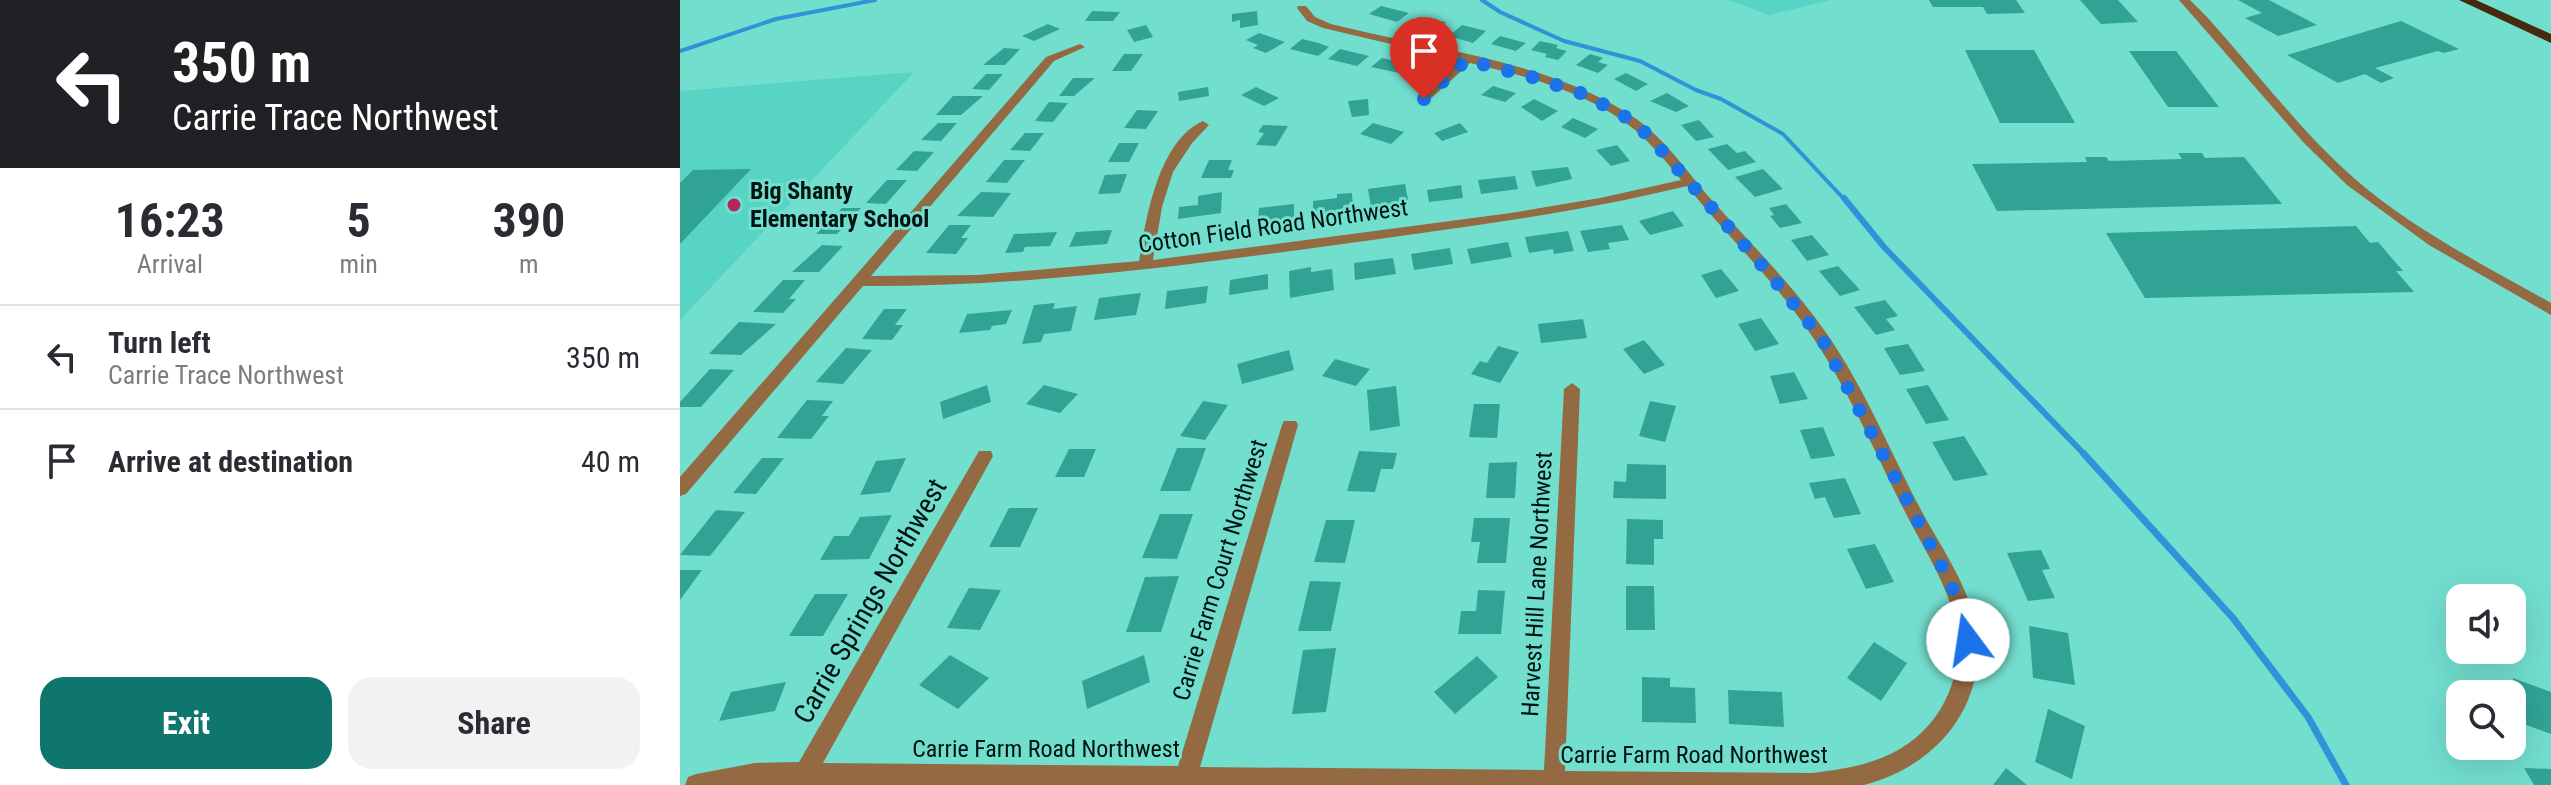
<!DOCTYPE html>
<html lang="en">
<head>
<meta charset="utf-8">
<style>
	:root { --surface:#fff; --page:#f2f2f3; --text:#2b2b33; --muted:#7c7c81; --line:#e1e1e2; --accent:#0f766e }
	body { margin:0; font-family:"Roboto Condensed",sans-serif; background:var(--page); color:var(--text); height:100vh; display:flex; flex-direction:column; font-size:30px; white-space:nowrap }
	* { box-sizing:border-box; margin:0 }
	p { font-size:26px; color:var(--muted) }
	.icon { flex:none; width:44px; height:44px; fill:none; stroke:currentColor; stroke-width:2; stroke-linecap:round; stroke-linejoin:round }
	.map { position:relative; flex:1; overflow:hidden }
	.side { display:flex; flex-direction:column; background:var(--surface); width:680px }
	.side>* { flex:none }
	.banner { background:#202124; color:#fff; overflow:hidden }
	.controls { position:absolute; left:1766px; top:584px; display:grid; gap:16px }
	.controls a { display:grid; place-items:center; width:80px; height:80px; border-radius:16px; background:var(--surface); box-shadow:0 8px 32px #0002; font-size:40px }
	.pin { position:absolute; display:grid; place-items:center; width:68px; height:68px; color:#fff; margin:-82px -34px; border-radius:50% 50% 50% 0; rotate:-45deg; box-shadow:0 0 8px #0007 }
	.pin .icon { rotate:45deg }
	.me { position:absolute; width:88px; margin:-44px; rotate:346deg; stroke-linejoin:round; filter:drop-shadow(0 0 6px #0008) }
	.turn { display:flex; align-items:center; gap:28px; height:168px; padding:0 40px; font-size:36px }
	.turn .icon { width:104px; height:104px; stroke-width:2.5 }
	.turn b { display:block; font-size:56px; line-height:68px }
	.eta { display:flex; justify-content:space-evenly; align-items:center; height:136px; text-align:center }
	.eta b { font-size:48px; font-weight:700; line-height:56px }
	.primary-button { display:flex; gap:16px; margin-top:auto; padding:16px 40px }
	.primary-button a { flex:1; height:92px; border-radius:24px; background:var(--accent); color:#fff; font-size:32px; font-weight:700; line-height:92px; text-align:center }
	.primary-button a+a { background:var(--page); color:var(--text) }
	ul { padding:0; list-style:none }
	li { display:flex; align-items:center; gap:24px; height:104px; padding:0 40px; border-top:2px solid var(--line) }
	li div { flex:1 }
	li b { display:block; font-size:30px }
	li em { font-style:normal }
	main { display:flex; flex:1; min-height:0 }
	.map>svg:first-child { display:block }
</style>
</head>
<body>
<main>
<section class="side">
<div class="banner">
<div class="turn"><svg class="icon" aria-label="left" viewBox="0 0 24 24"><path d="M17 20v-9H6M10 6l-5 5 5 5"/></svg><div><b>350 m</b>Carrie Trace Northwest</div></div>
</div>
<div class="eta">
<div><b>16:23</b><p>Arrival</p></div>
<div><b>5</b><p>min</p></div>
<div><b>390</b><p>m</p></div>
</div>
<ul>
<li><svg class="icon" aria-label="left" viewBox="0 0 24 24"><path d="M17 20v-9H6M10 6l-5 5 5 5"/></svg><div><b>Turn left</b><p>Carrie Trace Northwest</p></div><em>350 m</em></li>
<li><svg class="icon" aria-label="arrive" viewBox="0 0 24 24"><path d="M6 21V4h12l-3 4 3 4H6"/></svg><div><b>Arrive at destination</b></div><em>40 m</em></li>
</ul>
<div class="primary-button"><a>Exit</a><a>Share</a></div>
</section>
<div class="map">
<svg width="1871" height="785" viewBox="0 0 1871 785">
	<rect width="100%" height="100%" fill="#72dece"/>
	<path fill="#57d4c3" d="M1048 0H1152L1089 15Z
		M234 72 0 320V91Z"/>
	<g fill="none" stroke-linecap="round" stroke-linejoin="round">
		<path stroke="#2e93d7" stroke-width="4" d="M802 0 820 12 884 41 960 61 1016 90 1041 99 1103 134 1165 200
			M0 51 96 19 195 0"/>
		<path stroke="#2e93d7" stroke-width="6" d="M1164 198 1204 247 1406 456"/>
		<path stroke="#2e93d7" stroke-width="7" d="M1404 454 1553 618 1628 717 1666 785"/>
	</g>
	<path fill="#31a395" d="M1249 0H1336L1345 13 1307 14 1303 7H1253Z
		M1400 0H1438L1458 22 1421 24Z
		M1558 0H1589L1637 25 1598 36 1565 18 1582 13Z
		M701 6 729 13 717 22 689 14Z
		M412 11 440 12 433 21H405Z
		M577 11 578 25 560 28V20L552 22V14Z
		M739 17 766 22 755 33 727 27Z
		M1721 21 1779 49 1764 53 1758 51 1695 68 1714 78 1701 83 1685 74 1658 83 1607 55Z
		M368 24 380 29 354 41 342 36Z
		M466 25 473 37 454 42 447 30Z
		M782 25 806 31 793 43 769 36Z
		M579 33 605 42 586 53 573 48 578 45 566 40Z
		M820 36 846 43 836 51 811 44Z
		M622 39 639 43 649 47 638 56 610 49Z
		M860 41 878 45 876 48 887 51 878 60 865 57 867 54 851 50Z
		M324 48 340 49 325 65H303Z
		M660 49 689 56 677 66 648 59Z
		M1285 50H1354L1395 123H1320Z
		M1449 51H1496L1539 107H1488Z
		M444 54H463L451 71H432Z
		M910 54 923 58 918 62 928 65 918 73 896 65Z
		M702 58 729 64 719 73 691 67Z
		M946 73 968 84 956 91 934 79Z
		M306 74H323L309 90 292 89Z
		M393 78H415L394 96H379Z
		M813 86 836 93 825 102 801 95Z
		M528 87 529 96 499 101 498 92Z
		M576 87 599 98 584 106 561 95Z
		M987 93 1009 106 996 112 970 101Z
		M273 96H303L281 115H256Z
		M688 99 689 115 672 117 668 101Z
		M854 99 878 111 862 121 841 107Z
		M369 102 388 103 373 122 355 121Z
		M457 110 478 111 466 129 444 128Z
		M893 118 918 129 905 138 881 127Z
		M1019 120 1034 137 1016 141 1001 125Z
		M258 123H277L261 141 241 140Z
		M693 123 724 132 711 144 680 134Z
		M780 123 788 132 762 141 754 133Z
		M583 125 608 126 596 146 576 145 584 133 578 132Z
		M345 133H364L350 151 330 150Z
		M439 143H459L449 162H428Z
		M1047 144 1057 153 1065 151 1076 162 1048 170 1028 149Z
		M937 145 950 161 931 166 916 150Z
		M234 151 254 152 237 171 216 170Z
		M1498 153H1522L1525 158 1564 157 1602 204 1317 211 1292 164 1407 162 1405 157H1426L1429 161 1502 159Z
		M324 160H345L327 183 306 182Z
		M529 160H552L548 170H554L551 178H521Z
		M888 167 892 179 856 187 851 171Z
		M71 169 0 244V183L13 170Z
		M1083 169 1103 189 1075 197 1055 177Z
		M447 174 440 193 418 194 425 175Z
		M835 176 838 189 801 194 798 180Z
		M207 180H227L206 204 186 203Z
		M725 184 729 205 691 207 688 189Z
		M781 185 783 198 749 202 747 190Z
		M301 192 331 193 313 217 277 216Z
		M542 192 541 213 498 219 499 207 518 205V196Z
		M672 193 673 210 633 215V201L657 198V194Z
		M614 204V218L578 223 579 208Z
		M1106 204 1122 223 1100 228 1090 216 1094 215 1089 208Z
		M162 208H181L157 234H136Z
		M993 211 1004 226 970 235 959 221Z
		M269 225H291L281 238H288L276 254 246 253Z
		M942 225 949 240 928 243 930 249 908 252 900 231Z
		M1676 226 1690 243 1698 242 1723 271H1716L1734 292 1465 298 1426 233Z
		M432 230 427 244 389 247 396 232Z
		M888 231 894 251 874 254 873 249 849 253 845 237Z
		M377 232 370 246 345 247 343 252 325 253 334 234Z
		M1132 235 1149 255 1127 261 1111 240Z
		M828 242 832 257 791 264 787 249Z
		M142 245 163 246 139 272H112Z
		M770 248 773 264 734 270 731 254Z
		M713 258 716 274 675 280 674 263Z
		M1158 266 1180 290 1160 296 1139 271Z
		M631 267V272L652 269 654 290 610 298 609 271Z
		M1041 269 1059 291 1036 298 1021 275Z
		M588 274V289L549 295 550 280Z
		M103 280H125L109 299H116L103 313 73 312Z
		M528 286 526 303 485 309 487 291Z
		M461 293 456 315 414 320 419 298Z
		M1205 300 1218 316 1206 319 1215 330 1196 335 1174 307Z
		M375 303 373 309 397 306 391 331 364 334 361 342 342 344 354 305Z
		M204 309H227L215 325H223L212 340 182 339Z
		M332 310 326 324 312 326 310 330 279 333 287 314Z
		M1081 318 1099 344 1075 351 1058 324Z
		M903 319 907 338 861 343 858 324Z
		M59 322 96 324 61 355 29 354Z
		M964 340 985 365 964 374 943 349Z
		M1228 344 1245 371 1220 375 1204 348Z
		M818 346 839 352 820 383 791 374 800 361 807 363Z
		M166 348 192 350 163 384 136 382Z
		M609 350 614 370 562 384 557 364Z
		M655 359 690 369 676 386 642 376Z
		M30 369 54 370 21 407H0V402Z
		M1114 372 1128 399 1100 404 1090 376Z
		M307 385 311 402 263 419 260 402Z
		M364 385 398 394 380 413 346 404Z
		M1248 385 1269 420 1246 424 1226 389Z
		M716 386 720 426 690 431 687 390Z
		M127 400 153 401 142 416H149L131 439 97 438Z
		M523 401 548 405 525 440 500 436Z
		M970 401 996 406 985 442 959 436Z
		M794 404H820L817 438 789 437Z
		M1143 427 1155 456 1131 459 1120 430Z
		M1284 436 1308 475 1274 481 1252 442Z
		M497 448H526L510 491H480Z
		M389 449H416L404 477H375Z
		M679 451 717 453 713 469H701L695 492 667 491Z
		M82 458H104L76 494 53 493Z
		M226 458 210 492 180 495 196 461Z
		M837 462 835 498H806L809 463Z
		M947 464 986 465V499L933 498 934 481 946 482Z
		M1165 478 1181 514 1154 518 1145 497 1135 499 1129 483Z
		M329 508H358L340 547H309Z
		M36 510 65 512 30 556 0 555Z
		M480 514H513L497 559 462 558Z
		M212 515 189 559 140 560 154 536H169L180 517Z
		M794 518H830L826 563H797L800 542H791Z
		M947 519 983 520V539H974V565L946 564Z
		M646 520H675L665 563 634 562Z
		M1195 544 1214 582 1186 589 1167 549Z
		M1361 550 1370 569 1362 570 1375 598 1348 601 1327 553Z
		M0 570H22L0 600Z
		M499 576 481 632H446L465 577Z
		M630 581 661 582 651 631H618Z
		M946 586H974L975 630H946Z
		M289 588 321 590 300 630 267 628Z
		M798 590 825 591 821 634H778L781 611H796Z
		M135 594H168L143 636H109Z
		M1349 626 1388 633 1395 685 1353 678Z
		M1194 642 1227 663 1201 701 1167 678Z
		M656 648 646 712 612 714 623 650Z
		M270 655 309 678 278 709 239 685Z
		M464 655 470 682 407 709 402 681Z
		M797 656 818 677 775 714 754 692Z
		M962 677 990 678V687L1015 688 1016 723 962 722Z
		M1833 678 1871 692V734L1836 721Z
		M106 682 95 711 39 721 51 692Z
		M1048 690 1102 692 1104 727 1049 724Z
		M1368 709 1405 726 1392 779 1355 762Z
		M1326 768 1347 785H1313Z
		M1844 768 1871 769V785H1854Z"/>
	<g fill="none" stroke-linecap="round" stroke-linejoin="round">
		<path fill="#946a43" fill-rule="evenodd" d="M618 6H626L635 17 651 24C749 49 869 60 955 118 985 139 1006 170 1029 197 1069 242 1112 284 1147 334 1185 389 1210 451 1241 510 1263 551 1295 594 1298 642 1301 714 1252 767 1184 785H5L8 777 16 774 75 763 119 762 299 451H311L313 456 143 763 498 766 602 425 604 421H616L618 425 520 767 864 770 884 389 892 383 900 389 885 771 1133 773C1153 770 1173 768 1193 761 1257 741 1291 677 1273 612 1262 575 1240 542 1223 508 1192 446 1165 382 1125 326 1090 276 1045 234 1007 186 888 215 768 229 648 246 493 267 340 287 183 286L6 494 0 496V477L366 57 400 44 405 47 374 61 191 276 298 275 459 261C466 219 478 141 523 121L529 125 512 143 493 172 482 207 473 260 831 213 920 198 1001 180C987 162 972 145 955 130 909 92 846 76 790 63L748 101H740V97L779 60 643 28 627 21 617 8Z"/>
		<path fill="#946a43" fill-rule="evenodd" d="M1499 0H1510L1527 17C1576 71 1620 131 1675 179 1734 230 1804 265 1871 303V315L1749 245 1667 185 1624 143Z"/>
		<path fill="#462a0e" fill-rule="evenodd" d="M1779 0H1796L1871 34V43Z"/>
	</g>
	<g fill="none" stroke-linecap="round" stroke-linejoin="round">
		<path stroke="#1a73e8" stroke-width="14" stroke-dasharray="0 25.2" d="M744 99 786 60 859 79 906 95 944 116 968 135 1087 271 1142 339 1268 578 1281 608 1288 640"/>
	</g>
	<circle fill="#b4275e" stroke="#72dece" stroke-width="3" cx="54" cy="205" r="8"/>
	<g text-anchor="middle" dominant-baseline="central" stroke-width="6" stroke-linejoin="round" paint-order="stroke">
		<g font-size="24" font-weight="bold" fill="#001310" stroke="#72dece" text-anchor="start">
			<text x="70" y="191">Big Shanty<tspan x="70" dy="28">Elementary School</tspan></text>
		</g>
		<g font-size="24" fill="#001310" stroke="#72dece">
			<text transform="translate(593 226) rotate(-8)">Cotton Field Road Northwest</text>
			<text transform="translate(540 570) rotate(-73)">Carrie Farm Court Northwest</text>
			<text transform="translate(857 584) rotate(-87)">Harvest Hill Lane Northwest</text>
			<text x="366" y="749">Carrie Farm Road Northwest</text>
			<text x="1014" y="755">Carrie Farm Road Northwest</text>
		</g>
		<g font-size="28" fill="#001310" stroke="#72dece">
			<text transform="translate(190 601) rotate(-60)">Carrie Springs Northwest</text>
		</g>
	</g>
</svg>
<div class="controls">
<a><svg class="icon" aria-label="sound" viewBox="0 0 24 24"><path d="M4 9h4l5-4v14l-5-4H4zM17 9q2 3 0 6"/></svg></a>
<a><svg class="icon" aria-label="search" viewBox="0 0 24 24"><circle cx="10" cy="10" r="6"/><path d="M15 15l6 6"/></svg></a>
</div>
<div class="pin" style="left:744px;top:99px;background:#d93025"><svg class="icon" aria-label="arrive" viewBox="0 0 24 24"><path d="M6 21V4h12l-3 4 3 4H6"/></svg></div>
<svg class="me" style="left:1288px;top:640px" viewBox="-20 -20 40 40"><circle r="19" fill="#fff"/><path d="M0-13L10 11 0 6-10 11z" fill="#1a73e8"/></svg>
</div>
</main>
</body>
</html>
